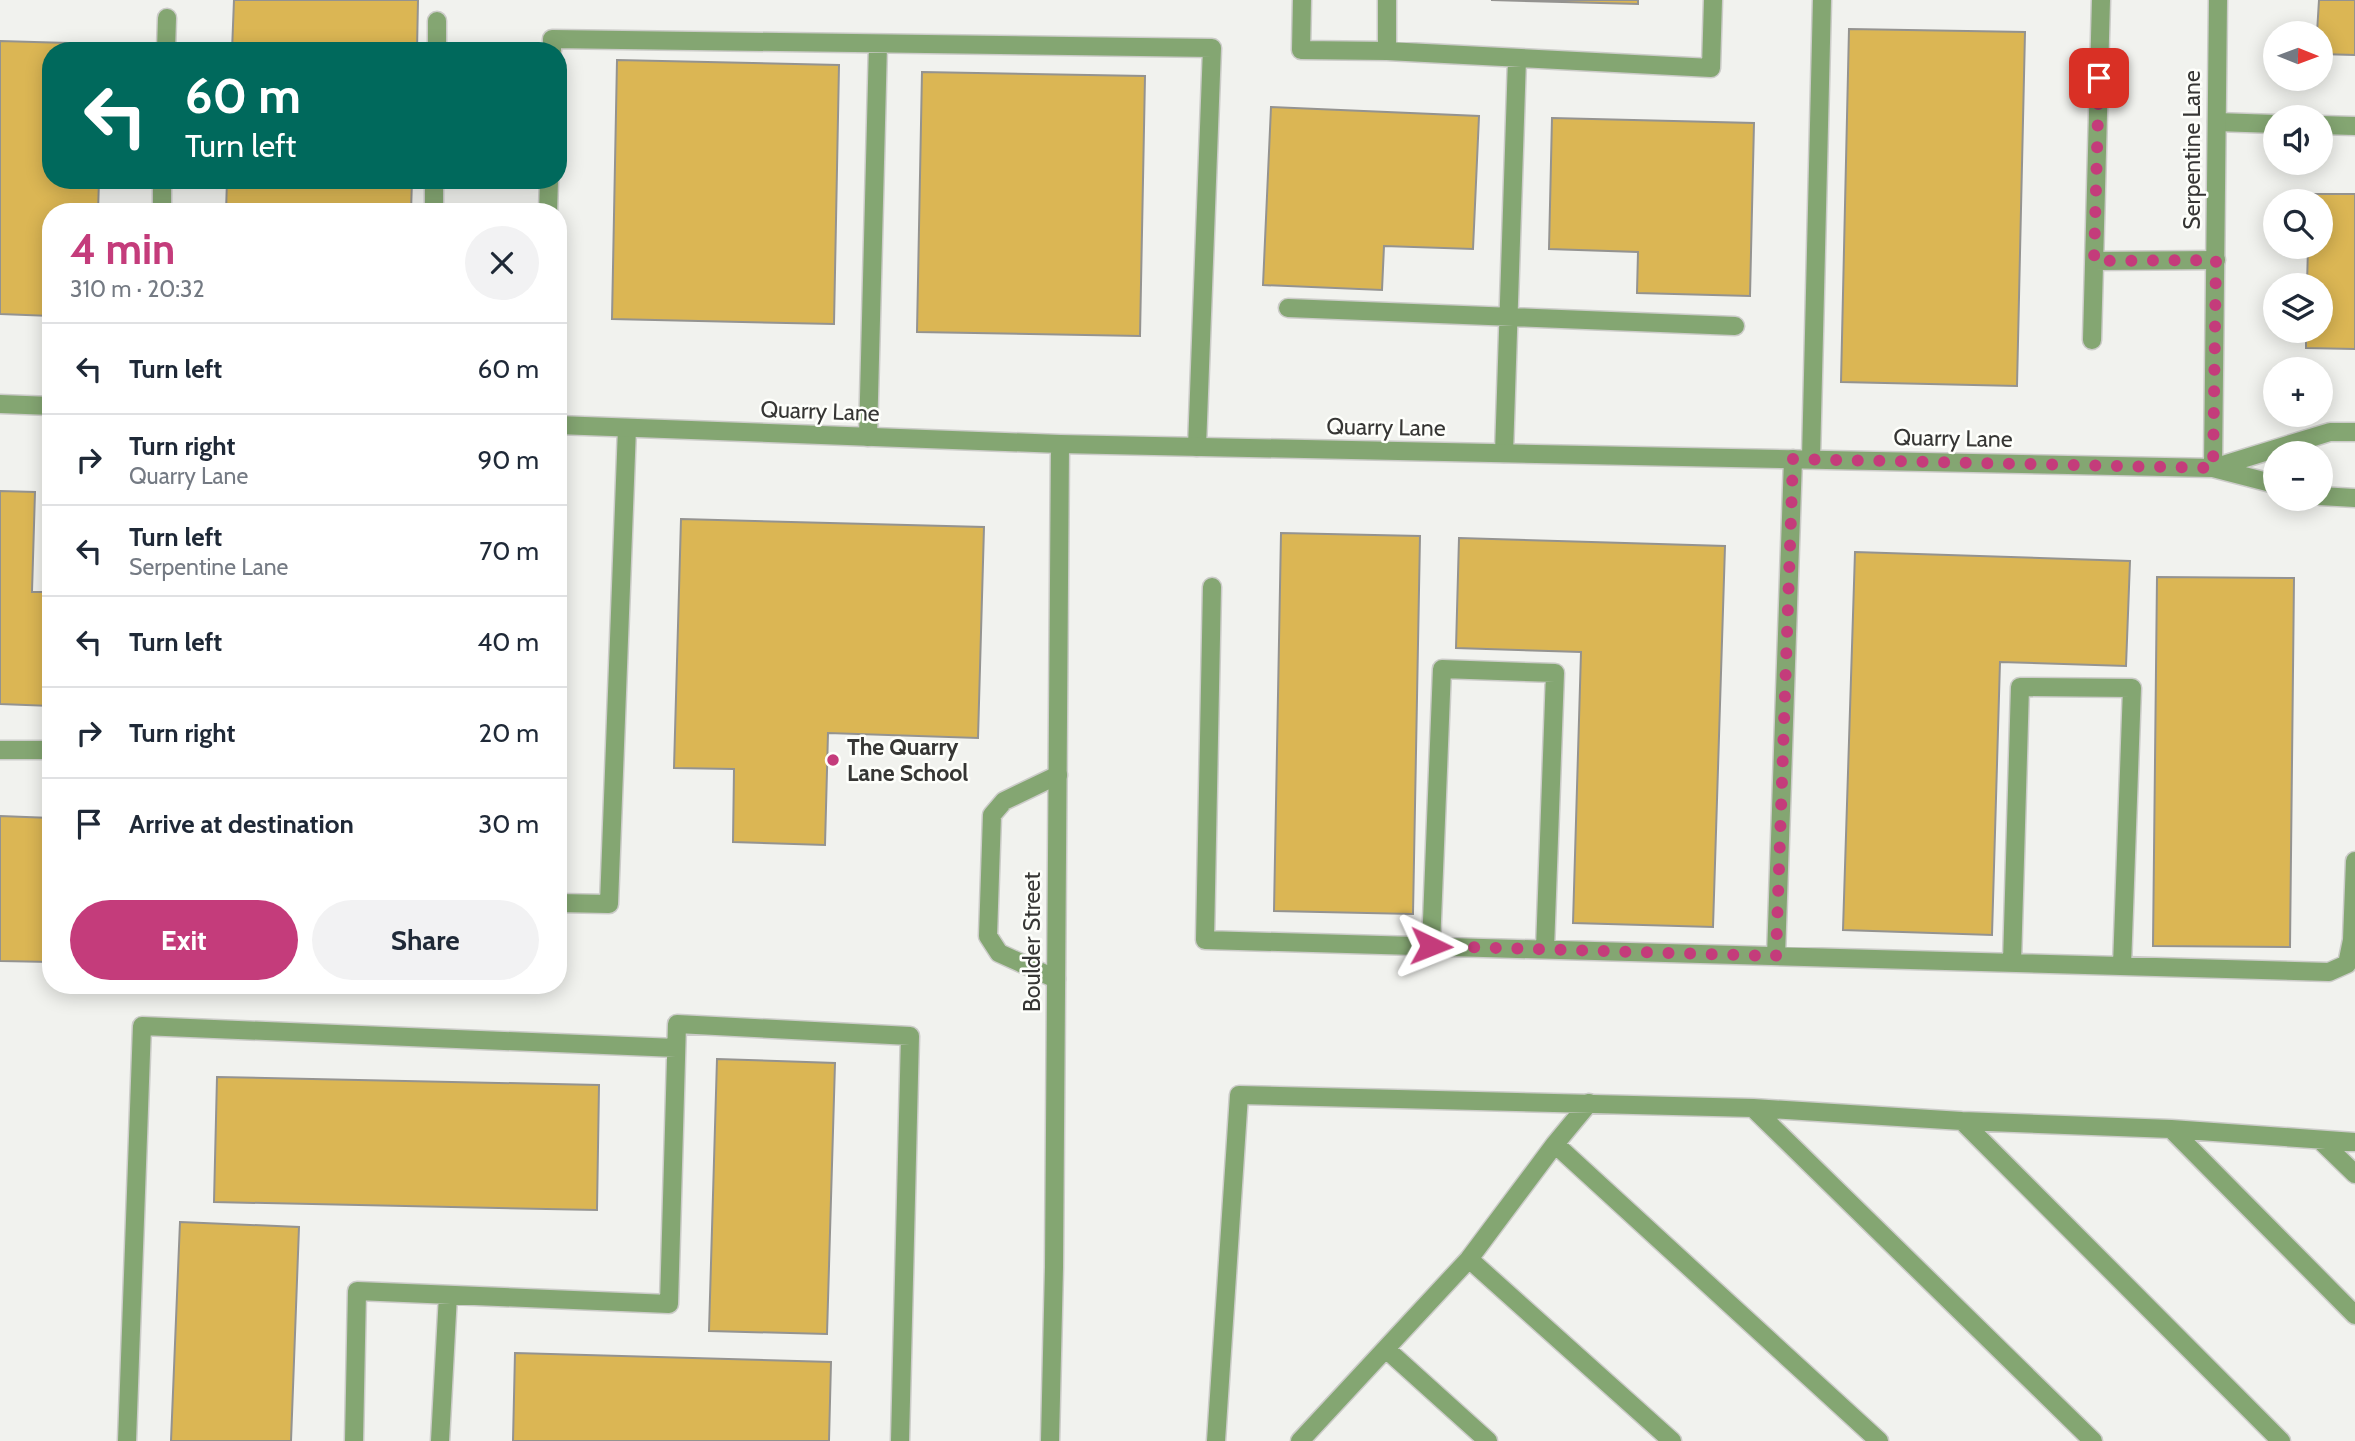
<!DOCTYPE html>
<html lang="en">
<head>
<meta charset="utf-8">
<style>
	:root { --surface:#fff; --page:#f2f2f3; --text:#1f2937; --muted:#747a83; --line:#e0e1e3; --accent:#c43c7b }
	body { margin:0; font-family:Cabin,sans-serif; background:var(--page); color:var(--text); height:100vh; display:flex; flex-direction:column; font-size:26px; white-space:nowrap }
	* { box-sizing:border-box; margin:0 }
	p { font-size:23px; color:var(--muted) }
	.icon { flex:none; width:38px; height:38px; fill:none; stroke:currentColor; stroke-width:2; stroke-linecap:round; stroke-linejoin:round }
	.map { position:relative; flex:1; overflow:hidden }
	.panel { position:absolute; left:42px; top:203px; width:525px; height:791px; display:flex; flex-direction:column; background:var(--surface); border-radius:28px; box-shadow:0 4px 18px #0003 }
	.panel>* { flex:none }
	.hud { position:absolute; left:42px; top:42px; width:525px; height:147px; border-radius:28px; box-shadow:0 4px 18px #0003; background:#00695c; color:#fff; overflow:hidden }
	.needle { width:46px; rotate:91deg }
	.buttons { position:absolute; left:2263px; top:21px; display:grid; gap:14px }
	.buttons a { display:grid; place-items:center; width:70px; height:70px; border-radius:50%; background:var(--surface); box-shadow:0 4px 18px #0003; font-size:35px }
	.pin { position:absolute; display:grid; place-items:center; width:60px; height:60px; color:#fff; margin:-30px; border-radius:14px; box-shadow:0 4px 10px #0006 }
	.me { position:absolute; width:77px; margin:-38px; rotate:92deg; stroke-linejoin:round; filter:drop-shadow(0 0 5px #0008) }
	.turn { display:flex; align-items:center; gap:24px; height:147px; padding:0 28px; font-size:32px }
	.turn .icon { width:91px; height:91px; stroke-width:2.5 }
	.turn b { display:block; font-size:49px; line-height:60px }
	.round { display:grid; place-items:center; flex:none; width:74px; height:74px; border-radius:37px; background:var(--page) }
	.headline { display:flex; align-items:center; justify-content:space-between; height:119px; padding:0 28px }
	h1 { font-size:42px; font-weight:700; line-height:52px; color:var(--accent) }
	.button { display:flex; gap:14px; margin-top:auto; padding:14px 28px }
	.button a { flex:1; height:80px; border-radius:42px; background:var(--accent); color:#fff; font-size:28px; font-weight:700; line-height:80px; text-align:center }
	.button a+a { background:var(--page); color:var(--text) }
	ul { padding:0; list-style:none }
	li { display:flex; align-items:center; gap:21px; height:91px; padding:0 28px; border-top:2px solid var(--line) }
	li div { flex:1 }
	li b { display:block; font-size:26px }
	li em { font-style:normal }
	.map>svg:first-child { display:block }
</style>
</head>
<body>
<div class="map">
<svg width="2355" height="1441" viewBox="0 0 2355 1441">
	<rect width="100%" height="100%" fill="#f1f2ee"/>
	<path fill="#dbb654" stroke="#949390" stroke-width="2" d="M234 0H418L417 51H232Z
		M1491 0H1638V4Z
		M2319 0H2355V55L2320 54V33H2317Z
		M1849 29 2025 32 2017 386 1841 382Z
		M0 41 102 44V51H51V180H99L98 212H51V316L0 314Z
		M617 60 839 65 834 324 612 319Z
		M922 72 1145 76 1140 336 917 332Z
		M1271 107 1479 116 1473 249 1384 246 1382 290 1263 285Z
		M1552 118 1754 123 1750 296 1637 293 1638 252 1549 249Z
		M227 180H412L411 212H226Z
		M2309 194H2355V349L2306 348V331H2320V285H2307L2308 247H2320V201H2309Z
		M0 491 35 492 32 592H51V706L0 704Z
		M681 519 984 527 978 738 828 733 825 845 733 842 734 769 674 768Z
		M1281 533 1420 536 1413 914 1274 911Z
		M1459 538 1725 546 1713 927 1573 923 1581 652 1456 648Z
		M1855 552 2130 561 2126 666 2000 662 1992 935 1843 930Z
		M2157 577 2294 578 2290 947 2153 946Z
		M0 816 51 818V962L0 961Z
		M717 1059 835 1063 827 1334 709 1331Z
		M217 1077 599 1085 597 1210 214 1202Z
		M180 1222 299 1227 291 1441H171Z
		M515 1353 831 1362 829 1441H513Z"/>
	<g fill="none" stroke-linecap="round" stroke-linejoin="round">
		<defs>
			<path id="lane" d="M1302 0 1301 50 1387 51 1711 68 1713 0
				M166 51 167 18
				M437 51V21
				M552 51V39L1212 48 1197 447
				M1387 51V0
				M2217 122 2275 124
				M2320 125 2355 126
				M162 212V180
				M434 212V180
				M548 212 549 180
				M2094 261 2216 260
				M1288 308 1735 326
				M2092 340 2101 0
				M868 437 878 44
				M1504 453 1517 59
				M1811 459 1822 0
				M1212 587 1205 940 2329 972 2347 964 2352 940 2355 861
				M0 750H51
				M558 903 609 904 627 428
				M1431 946 1442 669 1555 673 1545 949
				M1776 956 1793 459
				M2012 963 2020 687 2132 688 2122 966
				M1056 979 999 953 988 936 992 815 1004 801 1058 775
				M1753 1108 2093 1441
				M1962 1121 2281 1441
				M2171 1129 2355 1315
				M2321 1141 2355 1174
				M1555 1144 1879 1441
				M1469 1259 1672 1441
				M1386 1349 1488 1441
				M127 1441 142 1026 676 1048
				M354 1441 357 1291 669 1304 677 1024 910 1036 900 1441
				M440 1441 448 1295
				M1216 1441 1239 1095 1753 1108 1962 1121 2171 1129 2355 1142
				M1300 1441 1469 1259 1555 1144 1589 1103"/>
			<path id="street" d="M0 404 51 406
				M558 425 1060 444 2213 468 2275 484
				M2213 468 2218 0
				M2213 468 2330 432H2355
				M2320 496 2355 498
				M1050 1441 1054 1267 1060 444"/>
		</defs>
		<use href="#lane" stroke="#ccccc9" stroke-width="21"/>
		<use href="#street" stroke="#ccccc9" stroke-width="21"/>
		<use href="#lane" stroke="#84a672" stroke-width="18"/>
		<use href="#street" stroke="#84a672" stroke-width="18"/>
	</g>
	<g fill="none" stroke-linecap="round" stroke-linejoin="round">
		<path stroke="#c43c7b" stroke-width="12" stroke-dasharray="0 21.6" d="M1431 946 1776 956 1793 459 2213 468 2216 260 2094 261 2099 78"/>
	</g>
	<circle fill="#c43c7b" stroke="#fefffb" stroke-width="2.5" cx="833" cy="760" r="7"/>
	<g text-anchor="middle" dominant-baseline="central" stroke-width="5" stroke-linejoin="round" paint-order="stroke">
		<g font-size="23" fill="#363634" stroke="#fefffb">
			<text transform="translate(2192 150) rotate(-90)">Serpentine Lane</text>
			<text transform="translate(820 411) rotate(2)">Quarry Lane</text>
			<text transform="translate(1386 427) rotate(1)">Quarry Lane</text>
			<text transform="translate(1953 438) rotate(1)">Quarry Lane</text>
			<text transform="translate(1032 942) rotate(-90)">Boulder Street</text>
		</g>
		<g font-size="23" font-weight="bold" fill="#363634" stroke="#fefffb" text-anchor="start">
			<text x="847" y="747">The Quarry<tspan x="847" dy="26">Lane School</tspan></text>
		</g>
	</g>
</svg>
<div class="buttons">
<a><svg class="needle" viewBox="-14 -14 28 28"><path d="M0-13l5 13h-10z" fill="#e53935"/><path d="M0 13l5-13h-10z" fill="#747a83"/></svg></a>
<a><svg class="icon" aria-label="sound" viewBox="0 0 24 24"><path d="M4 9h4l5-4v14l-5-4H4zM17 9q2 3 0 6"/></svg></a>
<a><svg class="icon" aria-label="search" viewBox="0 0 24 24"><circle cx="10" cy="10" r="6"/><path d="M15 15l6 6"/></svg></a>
<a><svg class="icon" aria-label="layers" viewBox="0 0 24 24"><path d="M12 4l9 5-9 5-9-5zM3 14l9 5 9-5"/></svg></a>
<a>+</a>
<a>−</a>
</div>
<div class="pin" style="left:2099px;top:78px;background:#d93025"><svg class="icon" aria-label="arrive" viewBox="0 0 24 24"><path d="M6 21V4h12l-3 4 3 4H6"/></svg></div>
<svg class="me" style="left:1431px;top:946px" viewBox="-20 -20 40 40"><path d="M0-17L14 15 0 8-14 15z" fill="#c43c7b" stroke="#fff" stroke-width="4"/></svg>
<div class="hud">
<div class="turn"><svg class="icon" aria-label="left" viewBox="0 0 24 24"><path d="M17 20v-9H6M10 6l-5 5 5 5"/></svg><div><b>60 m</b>Turn left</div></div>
</div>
<section class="panel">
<div class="headline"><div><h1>4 min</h1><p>310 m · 20:32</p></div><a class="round"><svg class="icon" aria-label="close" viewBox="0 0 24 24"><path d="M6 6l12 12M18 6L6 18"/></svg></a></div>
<ul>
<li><svg class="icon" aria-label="left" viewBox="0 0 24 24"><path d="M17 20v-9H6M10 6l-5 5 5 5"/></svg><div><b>Turn left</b></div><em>60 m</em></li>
<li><svg class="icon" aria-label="right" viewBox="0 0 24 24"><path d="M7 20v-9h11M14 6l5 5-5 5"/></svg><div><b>Turn right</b><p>Quarry Lane</p></div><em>90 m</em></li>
<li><svg class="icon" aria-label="left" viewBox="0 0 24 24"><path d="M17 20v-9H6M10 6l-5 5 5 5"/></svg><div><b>Turn left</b><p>Serpentine Lane</p></div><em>70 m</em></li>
<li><svg class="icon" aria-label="left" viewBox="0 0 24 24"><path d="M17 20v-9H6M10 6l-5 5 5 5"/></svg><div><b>Turn left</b></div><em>40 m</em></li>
<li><svg class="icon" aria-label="right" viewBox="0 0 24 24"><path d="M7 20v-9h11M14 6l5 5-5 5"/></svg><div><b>Turn right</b></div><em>20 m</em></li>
<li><svg class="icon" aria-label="arrive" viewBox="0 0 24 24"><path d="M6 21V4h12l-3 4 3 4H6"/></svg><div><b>Arrive at destination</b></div><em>30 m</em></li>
</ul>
<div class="button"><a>Exit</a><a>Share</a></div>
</section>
</div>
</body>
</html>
